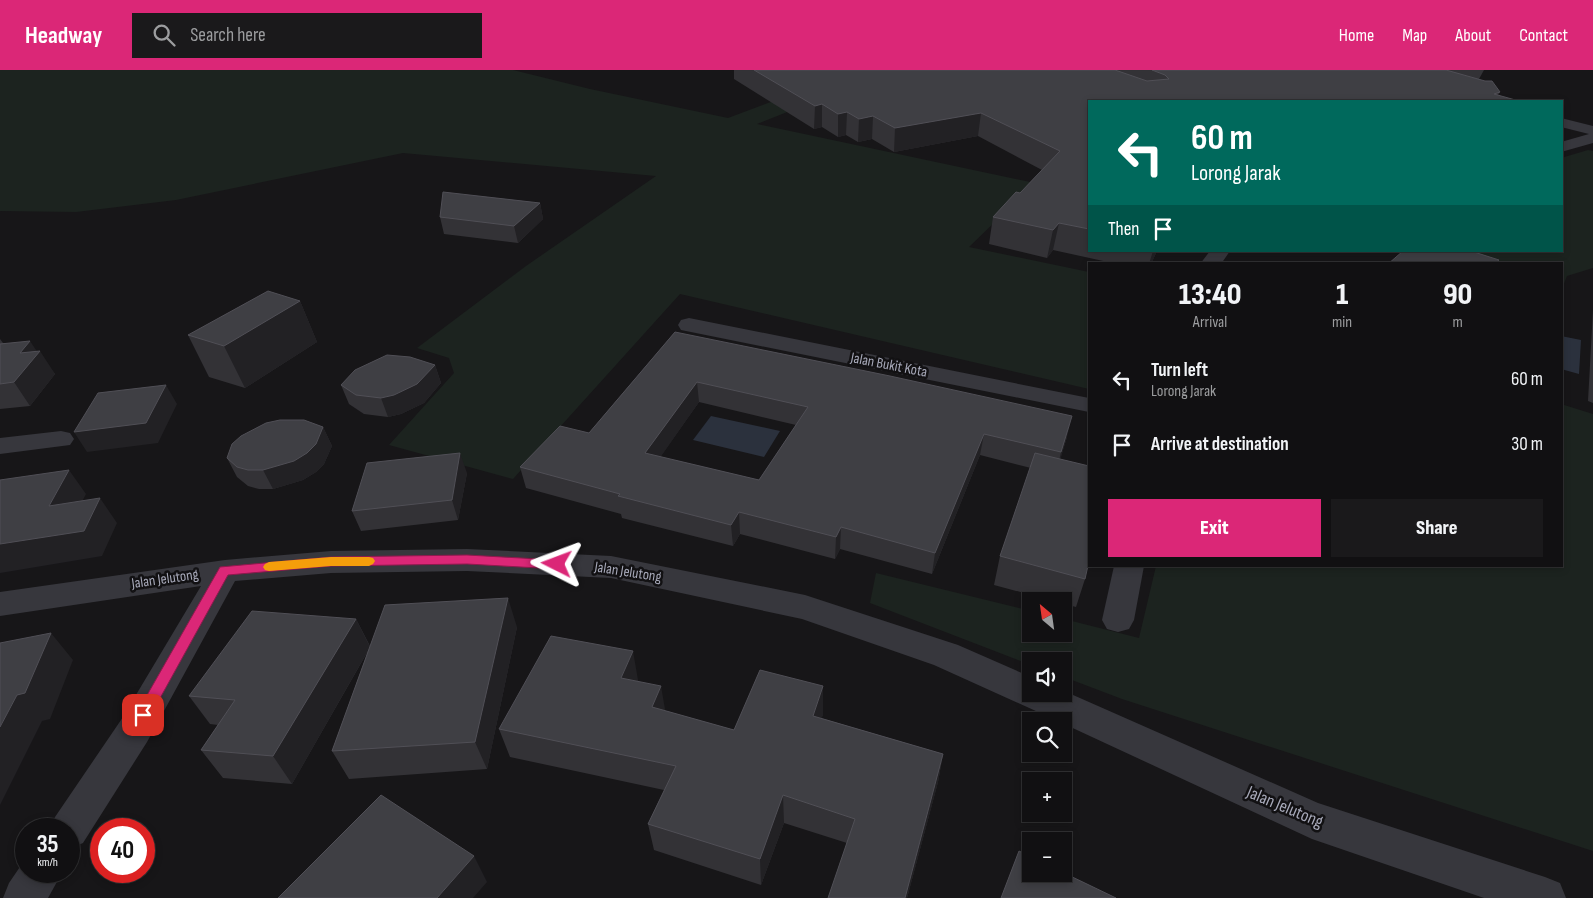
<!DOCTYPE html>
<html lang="en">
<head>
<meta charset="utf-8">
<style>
	:root { --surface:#111012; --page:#1a191b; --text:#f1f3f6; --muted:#9c9d9f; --line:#303032; --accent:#db2777 }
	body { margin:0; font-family:"Sofia Sans Condensed",sans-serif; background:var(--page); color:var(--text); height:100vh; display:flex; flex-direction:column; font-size:19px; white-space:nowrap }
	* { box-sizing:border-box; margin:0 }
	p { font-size:16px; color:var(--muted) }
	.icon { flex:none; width:28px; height:28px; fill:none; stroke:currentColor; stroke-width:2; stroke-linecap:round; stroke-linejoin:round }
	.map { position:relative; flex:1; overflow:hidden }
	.drawer { position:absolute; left:1088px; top:192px; width:475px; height:305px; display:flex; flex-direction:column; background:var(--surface); border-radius:0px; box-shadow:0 2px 8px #0003,0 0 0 1px var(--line) }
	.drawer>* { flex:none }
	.banner { position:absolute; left:1088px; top:30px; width:475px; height:152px; border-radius:0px; box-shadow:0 2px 8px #0003,0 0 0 1px var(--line); background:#00695c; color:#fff; overflow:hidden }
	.needle { width:32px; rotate:331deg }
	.tools { position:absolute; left:1022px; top:522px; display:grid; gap:10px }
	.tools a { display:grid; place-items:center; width:50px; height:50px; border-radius:0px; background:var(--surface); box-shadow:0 2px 8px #0003,0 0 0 1px var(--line); font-size:25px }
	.speed { position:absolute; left:15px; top:748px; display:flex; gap:10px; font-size:25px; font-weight:700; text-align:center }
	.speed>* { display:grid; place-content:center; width:65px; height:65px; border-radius:50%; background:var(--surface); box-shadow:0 2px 8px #0003,0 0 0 1px var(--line); line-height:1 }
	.speed small { font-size:12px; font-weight:400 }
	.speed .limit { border:8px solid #d22; background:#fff; color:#111 }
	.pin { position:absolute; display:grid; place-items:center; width:42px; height:42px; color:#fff; margin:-21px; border-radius:10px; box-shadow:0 2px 8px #0006 }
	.me { position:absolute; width:55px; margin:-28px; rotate:273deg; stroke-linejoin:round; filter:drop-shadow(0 0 4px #0008) }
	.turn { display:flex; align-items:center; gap:18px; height:105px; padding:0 20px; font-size:22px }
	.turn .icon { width:65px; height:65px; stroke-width:2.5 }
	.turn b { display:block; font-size:35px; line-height:42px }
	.then { display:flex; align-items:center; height:48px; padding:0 20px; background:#0003; gap:10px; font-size:19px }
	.eta { display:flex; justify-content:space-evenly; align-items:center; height:85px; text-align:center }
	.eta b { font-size:30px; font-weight:800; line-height:35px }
	.primary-button { display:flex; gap:10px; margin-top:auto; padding:10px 20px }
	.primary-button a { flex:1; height:58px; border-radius:0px; background:var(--accent); color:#fff; font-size:20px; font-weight:800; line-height:58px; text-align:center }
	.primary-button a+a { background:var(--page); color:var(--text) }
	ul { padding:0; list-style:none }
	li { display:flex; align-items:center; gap:15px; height:65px; padding:0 20px }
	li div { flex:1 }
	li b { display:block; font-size:19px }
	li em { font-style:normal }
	header { display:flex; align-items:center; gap:30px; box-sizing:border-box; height:70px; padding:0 25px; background:var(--accent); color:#fff }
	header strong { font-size:24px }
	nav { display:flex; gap:28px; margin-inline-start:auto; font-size:18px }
	.search { width:350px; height:45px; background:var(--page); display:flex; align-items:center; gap:12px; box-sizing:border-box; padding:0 18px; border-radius:0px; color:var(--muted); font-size:19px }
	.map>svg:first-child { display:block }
</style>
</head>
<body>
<header>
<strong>Headway</strong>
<div class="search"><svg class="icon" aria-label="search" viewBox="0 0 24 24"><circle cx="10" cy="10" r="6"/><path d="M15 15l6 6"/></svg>Search here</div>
<nav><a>Home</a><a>Map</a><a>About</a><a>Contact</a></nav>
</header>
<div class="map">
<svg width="1593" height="828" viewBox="0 0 1593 828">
	<rect width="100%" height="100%" fill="#171618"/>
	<path fill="#1c231f" d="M0 0H513L590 19 728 48 789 25 810 33 757 54 1035 113 969 177 1089 202V319L680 224 513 409 389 375 454 303 449 288 417 278 526 196 656 106 403 83 176 130 76 142 0 141Z
		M1588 80 1593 81V198L1567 206 1561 221V194H1490L1453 181H1561V88Z
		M1561 334 1593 344V781L1122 629 1064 607V591H1031V595L870 533 876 503 1031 541V564H1064V549L1139 568 1156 496H1561Z"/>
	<path fill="#2b313d" d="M1561 266 1581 270 1579 304 1561 299Z
		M711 346 780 361 764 387 693 370Z"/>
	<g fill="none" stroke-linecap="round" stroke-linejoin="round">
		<path fill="#37373d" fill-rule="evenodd" d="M1561 48 1593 56V73L1561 82V72L1589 64 1561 57Z
			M1210 181H1230L1221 194H1200Z
			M689 248 1089 328V342L681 260 678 255 681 250Z
			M61 361 70 363 74 369 70 375 0 384V368Z
			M467 479 611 486 805 525 958 575 1031 607V624H1064V621L1318 733 1545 807 1560 813 1566 828H1484L1312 769 1064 654V651H1058L934 595 802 549 611 508 467 501 331 503 235 511 147 672 83 773 69 779V759H50L55 747 121 650 201 516 0 546V522L225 490 331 481Z
			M1114 496H1144L1134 550 1129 559 1118 562 1107 559 1102 550Z
			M26 788V801H63L48 828H3L9 813Z"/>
	</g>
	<path fill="#333236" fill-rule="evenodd" d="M734 0H1484L1479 9 1500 22 1498 25 1089 31V181H1157L1151 194H1117L1053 180 1047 188 989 174 993 147 1020 123 1042 100 978 66 894 82 872 69 858 72 846 65 838 67 822 57 814 59 734 9Z
		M540 133 543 149 518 173 444 164 440 147Z
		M300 231 317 272 245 318 209 307 188 265Z
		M1593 240V333L1588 331Z
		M675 262 1067 367 1060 389 1085 509 1076 537 1064 534V531H1054L994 515 1000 486 1031 398 980 385 932 504 840 479 835 489 740 464 733 476 622 448 621 444 526 418 520 397 589 363ZM699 332 796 355 759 410 660 387Z
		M0 269 3 273 37 281 55 304 30 336 0 339Z
		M435 295 441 313 424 333 401 344 388 347 364 344 349 334 341 315Z
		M323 357 332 376 324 394 316 402 303 410 273 419H259L248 416 237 407 227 388Z
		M467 403 458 450 361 461 352 441Z
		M356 549 370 576 517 557 487 699 349 709 332 681 368 581 292 714 223 708 201 680 218 655 210 654 189 626Z
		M638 610V612L665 641 734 660 823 645 821 648 943 684 938 712 907 828H828L847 773 784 753 761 815 654 780 648 754 664 720 510 687 499 659Z"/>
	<path fill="#222124" d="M822 34V57L814 59 815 36Z
		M847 42 846 65 838 67V44Z
		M981 43 978 66 894 82 895 58Z
		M873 46 872 69 858 72 859 49Z
		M540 133 543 149 518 173 514 156Z
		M1059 153 1053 180 1047 188 1053 160Z
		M1153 181H1157L1151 194H1149Z
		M300 231 317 272 245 318 224 276Z
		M30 271 38 283 40 281 55 304 30 336 14 312 20 283Z
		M435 295 441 313 424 333 401 344 388 347 381 328Z
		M697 312 699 332 648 405 645 383Z
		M166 315 177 334 158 373 87 382 74 362Z
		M1072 346 1067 367 1056 404 1061 382Z
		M323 357 332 376 324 394 316 402 303 410 273 419 263 400Z
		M984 364 980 385 932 504 935 483Z
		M460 383 467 403 458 450 452 430Z
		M69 400 86 424 67 461 49 436Z
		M100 428 117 453 102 486 0 503V474Z
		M739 442 740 464 733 476 731 455Z
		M841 457 840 479 835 489 836 467Z
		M508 528 517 557 487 699 475 672Z
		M356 549 370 577 292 714 273 686Z
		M51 563 73 590 50 649 42 651 0 735V657Z
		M633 581 638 610 627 637 621 608Z
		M661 616 666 645 652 637Z
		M823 616V645L812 674 813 646Z
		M943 684 938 712 907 828H905Z
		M783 725 784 753 761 815 760 789Z
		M474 786 487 812 473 828H437Z"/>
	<path fill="#3f3f44" stroke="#504f56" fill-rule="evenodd" d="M754 0H1115L1147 11 1169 9 1165 5 1152 0H1446L1485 11H1492L1500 22 1494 24 1519 31H1089V159L1059 153 1053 160 993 147 1016 122 1020 123 1060 81 981 43 895 58 873 46 859 49 847 42 838 44 822 34 815 36Z
		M443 122 540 133 514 156 440 147Z
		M1403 181H1471L1499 190 1494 194H1388Z
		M268 221 300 231 224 276 188 265Z
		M675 262 890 306 1072 346 1061 382 984 364 935 483 841 457 836 467 739 442 731 455 618 426 620 424 520 397 560 356 589 363ZM697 312 808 337 759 410 645 383Z
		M30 271 20 283 40 281 14 312 0 314V274Z
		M387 285 410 287 435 295 417 314 394 325 381 328 356 325 341 315 355 300Z
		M166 315 146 353 74 362 98 323Z
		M280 350H304L323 357 316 374 307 383 294 391 263 400H248L237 397 227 388 232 374 241 366 266 353Z
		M460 383 452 430 352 441 367 393Z
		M1035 383 1089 396V491L1085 509 1000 486Z
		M69 400 49 436 100 428 84 461 0 474V410Z
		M508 528 475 672 332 681 385 535Z
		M252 541 356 549 273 686 201 680 235 630 189 626Z
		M51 563 25 623 17 625 0 657V573Z
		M551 566 633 581 621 608 661 616 652 637 734 660 760 600 823 616 813 646 943 684 905 828H828L855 749 783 725 760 789 648 754 676 696 499 659Z
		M381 725 474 786 437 828H278Z
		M1019 781 1031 787V804H1064V803L1116 828H1001Z"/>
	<path fill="#db2777" stroke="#8e194d" d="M467 485 557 490 562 491 564 494 562 497 557 499 467 494 331 496 228 505 148 650 143 651 138 650 135 645 138 641 220 497 331 487Z"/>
	<path fill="#f59e0b" d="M331 487H369L373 488 375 491 373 494 369 496H331L269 501 265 500 263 497 265 494 269 492Z"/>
	<g text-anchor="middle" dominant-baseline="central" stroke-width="5" stroke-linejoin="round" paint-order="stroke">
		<g font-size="15" fill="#a7a9b9" stroke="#121113">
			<text transform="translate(889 295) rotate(11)">Jalan Bukit Kota</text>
			<text transform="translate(628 502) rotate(9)">Jalan Jelutong</text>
			<text transform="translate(165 509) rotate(-8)">Jalan Jelutong</text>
		</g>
		<g font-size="18" fill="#a7a9b9" stroke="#121113">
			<text transform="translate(1285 737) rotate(23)">Jalan Jelutong</text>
		</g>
	</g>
</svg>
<div class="tools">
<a><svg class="needle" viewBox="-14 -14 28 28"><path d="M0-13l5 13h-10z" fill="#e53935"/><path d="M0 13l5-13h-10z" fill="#9c9d9f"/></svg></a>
<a><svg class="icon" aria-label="sound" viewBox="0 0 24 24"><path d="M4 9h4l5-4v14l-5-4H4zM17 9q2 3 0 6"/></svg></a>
<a><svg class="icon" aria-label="search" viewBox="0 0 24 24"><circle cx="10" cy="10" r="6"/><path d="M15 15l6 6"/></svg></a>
<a>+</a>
<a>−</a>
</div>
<div class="speed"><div>35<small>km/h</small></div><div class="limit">40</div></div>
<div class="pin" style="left:143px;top:645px;background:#d93025"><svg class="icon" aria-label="arrive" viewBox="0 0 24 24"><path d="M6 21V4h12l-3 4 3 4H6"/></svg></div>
<svg class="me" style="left:557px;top:494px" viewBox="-20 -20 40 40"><path d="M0-17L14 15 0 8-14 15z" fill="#db2777" stroke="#fff" stroke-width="4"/></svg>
<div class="banner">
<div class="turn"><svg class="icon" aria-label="left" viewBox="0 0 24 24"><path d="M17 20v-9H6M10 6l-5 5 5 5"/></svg><div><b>60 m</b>Lorong Jarak</div></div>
<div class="then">Then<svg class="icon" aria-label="arrive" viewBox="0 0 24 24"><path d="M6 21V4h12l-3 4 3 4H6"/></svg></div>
</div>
<section class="drawer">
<div class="eta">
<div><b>13:40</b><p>Arrival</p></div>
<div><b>1</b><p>min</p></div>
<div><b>90</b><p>m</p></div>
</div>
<ul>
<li><svg class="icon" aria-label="left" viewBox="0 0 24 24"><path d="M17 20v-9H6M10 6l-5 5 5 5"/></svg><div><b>Turn left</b><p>Lorong Jarak</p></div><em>60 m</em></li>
<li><svg class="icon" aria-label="arrive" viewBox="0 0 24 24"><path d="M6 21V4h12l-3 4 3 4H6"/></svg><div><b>Arrive at destination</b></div><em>30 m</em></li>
</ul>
<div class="primary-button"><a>Exit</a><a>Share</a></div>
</section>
</div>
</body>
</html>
